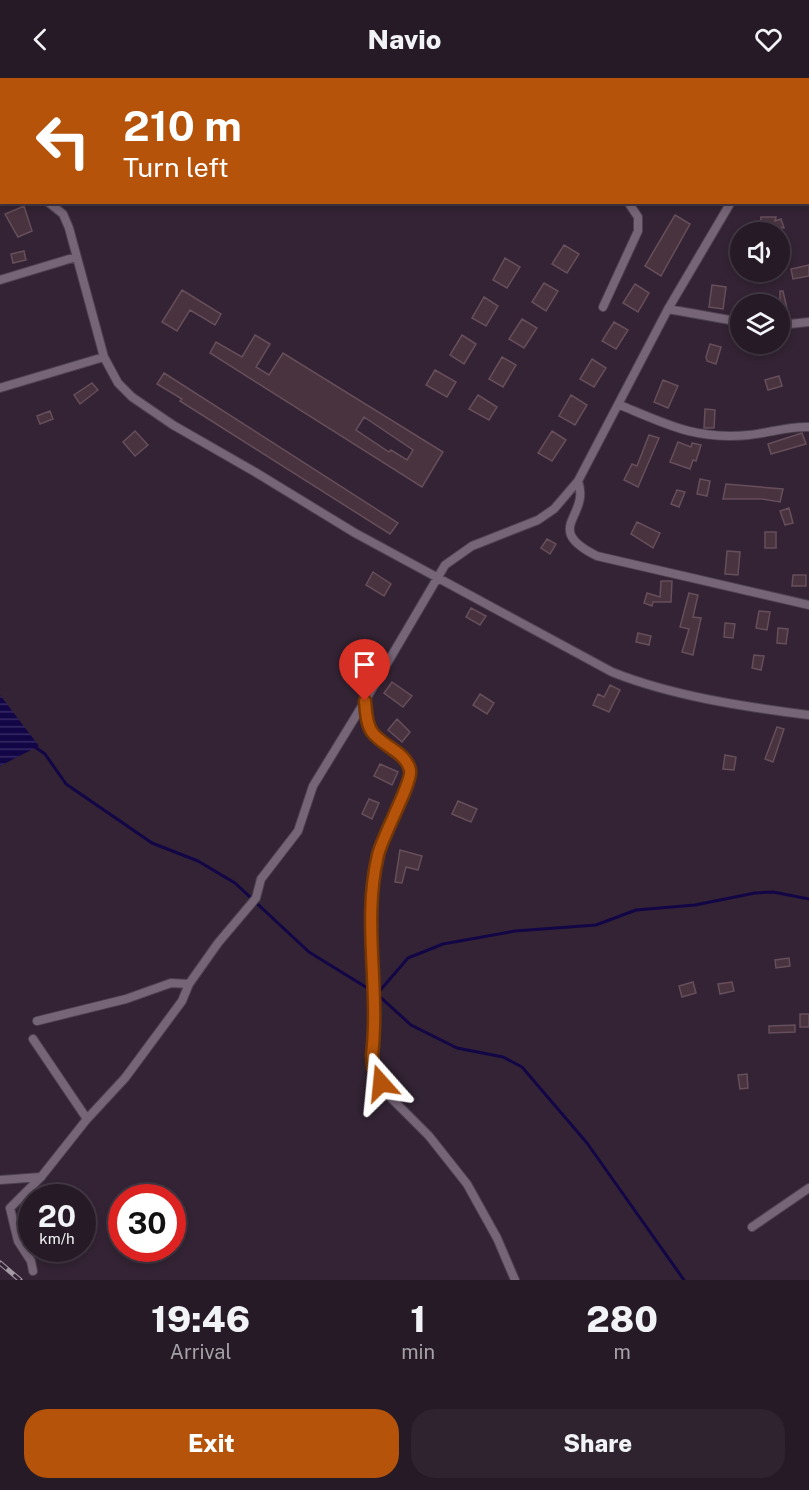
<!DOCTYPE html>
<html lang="en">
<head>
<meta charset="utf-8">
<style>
	:root { --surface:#261a27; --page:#2e232f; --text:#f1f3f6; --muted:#a4a1a7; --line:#423844; --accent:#b45309 }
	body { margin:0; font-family:"Public Sans",sans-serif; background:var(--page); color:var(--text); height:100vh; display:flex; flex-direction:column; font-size:22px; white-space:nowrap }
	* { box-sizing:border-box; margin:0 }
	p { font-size:20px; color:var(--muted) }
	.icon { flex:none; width:33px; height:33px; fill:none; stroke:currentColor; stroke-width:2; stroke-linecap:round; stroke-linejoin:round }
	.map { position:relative; height:1202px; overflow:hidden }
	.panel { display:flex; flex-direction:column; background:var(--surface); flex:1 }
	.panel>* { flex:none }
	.hud { position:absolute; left:0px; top:0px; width:810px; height:126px; box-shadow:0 3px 9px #0003,0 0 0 2px var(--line); background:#b45309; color:#fff; overflow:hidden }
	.controls { position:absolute; left:730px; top:144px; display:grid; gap:12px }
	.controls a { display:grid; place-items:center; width:60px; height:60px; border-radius:50%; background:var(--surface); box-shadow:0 3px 9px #0003,0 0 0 2px var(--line); font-size:30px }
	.speed { position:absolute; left:18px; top:1106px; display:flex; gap:12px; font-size:30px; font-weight:700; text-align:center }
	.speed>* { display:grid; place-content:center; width:78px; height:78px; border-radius:50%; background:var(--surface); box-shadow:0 3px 9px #0003,0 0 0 2px var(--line); line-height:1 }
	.speed small { font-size:15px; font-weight:400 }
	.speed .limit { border:9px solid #d22; background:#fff; color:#111 }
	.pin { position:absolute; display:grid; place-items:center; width:51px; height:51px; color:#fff; margin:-62px -26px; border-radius:50% 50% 50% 0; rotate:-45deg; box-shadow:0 0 6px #0007 }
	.pin .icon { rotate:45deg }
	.me { position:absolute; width:66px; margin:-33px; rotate:342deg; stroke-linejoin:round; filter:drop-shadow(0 0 4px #0008) }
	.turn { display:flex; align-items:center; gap:21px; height:126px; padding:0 24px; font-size:27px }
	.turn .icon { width:78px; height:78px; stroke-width:2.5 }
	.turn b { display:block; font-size:42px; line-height:51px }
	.eta { display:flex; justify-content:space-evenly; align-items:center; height:102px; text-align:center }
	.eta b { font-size:36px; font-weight:800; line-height:42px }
	.action { display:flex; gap:12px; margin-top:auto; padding:12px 24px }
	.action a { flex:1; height:69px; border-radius:24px; background:var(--accent); color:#fff; font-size:24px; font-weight:800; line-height:69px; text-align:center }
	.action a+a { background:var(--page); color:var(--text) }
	header { display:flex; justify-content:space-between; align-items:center; height:78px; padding:0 24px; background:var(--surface); font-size:27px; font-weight:800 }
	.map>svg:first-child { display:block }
</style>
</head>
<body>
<header><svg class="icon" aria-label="back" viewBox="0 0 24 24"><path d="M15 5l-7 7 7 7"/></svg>Navio<svg class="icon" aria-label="heart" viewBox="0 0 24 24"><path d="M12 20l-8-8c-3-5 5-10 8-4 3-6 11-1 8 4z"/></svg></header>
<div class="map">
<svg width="809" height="1202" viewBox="0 0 809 1202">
	<defs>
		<pattern id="water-rules" width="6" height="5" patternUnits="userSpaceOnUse" patternTransform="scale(1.5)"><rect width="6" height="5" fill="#130647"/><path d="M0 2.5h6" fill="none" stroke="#362a62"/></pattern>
	</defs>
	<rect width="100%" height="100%" fill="#332334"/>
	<path fill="url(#water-rules)" d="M0 617 39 668 0 688Z"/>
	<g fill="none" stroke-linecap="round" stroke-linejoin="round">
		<path stroke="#130647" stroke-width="3" d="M35 669 45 676 66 706 152 765 198 783 235 805 309 874 377 916 411 947 457 970 503 979 522 989 587 1065 684 1202
			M377 916 408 880 443 866 515 853 596 847 636 832 695 827 755 815 773 814 809 821"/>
	</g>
	<path fill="#49333e" stroke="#664e5b" stroke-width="1.5" fill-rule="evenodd" d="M24 128 32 153 18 159 5 136Z
		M675 137 690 146 661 198 645 188Z
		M761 139H776L775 143 781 141 784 150 760 149Z
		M564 167 579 176 567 195 552 186Z
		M24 173 26 182 13 185 11 176Z
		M505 180 520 189 507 210 493 202Z
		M809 187V198L793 201 791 191Z
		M544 205 558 213 546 233 532 224Z
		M635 206 649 215 638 234 623 225Z
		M712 207 726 209 723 231 709 229Z
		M182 212 221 236 215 247 190 232 177 253 162 244Z
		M780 213H783L788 235 780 236Z
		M484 219 498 228 486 248 472 240Z
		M522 241 537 250 524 270 509 261Z
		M614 244 628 252 616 271 602 263Z
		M255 257 270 266 256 289 269 297 283 275 443 374 422 409 210 275 216 264 242 279ZM364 339 413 372 407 382 391 372 389 374 356 352Z
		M462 257 476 266 464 286 450 277Z
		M710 266 721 269 716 286 707 283 706 279Z
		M502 279 516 287 503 309 489 301Z
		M592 281 606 290 594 309 580 301Z
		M435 292 456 304 447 319 426 307Z
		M164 295 398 445 390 456 180 323 182 321 157 306Z
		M779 298 782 308 768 312 765 302Z
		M663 302 678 308 668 330 654 324Z
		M92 305 98 312 80 326 74 317Z
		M478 317 497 329 489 342 469 331Z
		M571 317 587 327 575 347 559 338Z
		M705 331 715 332 714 350H704Z
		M50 333 53 341 40 346 37 338Z
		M135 353 148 367 135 378 123 364Z
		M552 353 566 362 552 383 538 375Z
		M802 355 806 366 771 376 768 366Z
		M649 357 659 360 638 409 624 402 632 386 637 388Z
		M678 364 691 369 692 365 701 367 696 383 693 382 690 391 670 384Z
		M700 401 710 403 707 418 697 416Z
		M726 406 783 411 780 424 762 421H723Z
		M677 412 685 414 679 429 671 426Z
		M789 430 793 445 785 447 780 433Z
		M637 444 660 455 653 470 631 456Z
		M765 454H776V470H765Z
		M547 461 556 466 550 476 541 470Z
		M727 473 740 474 738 497 725 496Z
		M373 494 391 506 384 518 366 507Z
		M793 497H806V508H792Z
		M661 503H672L671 524H653L652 528 644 525 647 515 660 519Z
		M689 515 698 517 693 539 701 540 693 577 682 574 689 551 680 549Z
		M471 530 486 538 480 547 466 539Z
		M759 533 770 534 767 552 756 550Z
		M725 545 735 546 733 560 724 559Z
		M778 550 788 551 786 566 777 565Z
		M638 555 651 558 649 567 636 564Z
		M754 577 764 578 761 592 752 590Z
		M392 604 412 618 403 629 384 615Z
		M610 607 620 612 609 634 593 627 598 616 604 619Z
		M480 616 494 625 487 636 473 627Z
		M397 641 410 654 402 664 388 652Z
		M777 649 784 651 773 684 765 681Z
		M725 677 736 679 734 692 723 691Z
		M380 686 398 694 392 707 374 698Z
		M369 721 379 725 372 741 362 736Z
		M458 723 477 731 471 744 452 736Z
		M400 772 422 778 418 792 406 789 402 805 395 804Z
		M789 880 790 888 776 890 775 882Z
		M693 904 696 915 682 919 679 908Z
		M732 904 734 913 720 916 718 906Z
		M800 936H809V949H800Z
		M795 947V954L769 955V948Z
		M747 996 748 1010 740 1011 738 997Z"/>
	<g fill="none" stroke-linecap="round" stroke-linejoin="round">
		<defs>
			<path id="minor" d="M20 0V2
				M585 0V2
				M788 2V0
				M808 37H809
				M48 124 63 136 69 150 104 279 118 305 132 319 173 347 255 394 355 455 612 594C672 618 745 629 809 637
				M0 202 76 179
				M603 229 638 153V139L628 124
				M668 231 741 244
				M780 247 809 244
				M0 310 104 279
				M620 327C668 347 696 362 749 357 769 355 789 348 809 349
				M578 403C591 439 541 450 597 478L809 527
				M37 943 126 921 171 905 189 906
				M33 961 87 1041
				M0 1102 41 1099
				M752 1149 809 1110
				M33 1193 31 1183 18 1163 10 1130 41 1099 87 1041 125 1000 182 923 189 906 218 865 256 820 261 801 298 753 313 708 365 623
				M515 1202 497 1160 467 1106 429 1058 386 1015 373 989 372 807 378 775 395 730 411 701 410 691 405 682 373 656 368 647 365 623 445 487 472 468 538 442 554 431 578 403 668 231 731 124"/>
		</defs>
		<use href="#minor" stroke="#4e414f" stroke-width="10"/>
		<use href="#minor" stroke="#766477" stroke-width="8"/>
		<defs>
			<path id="rail" d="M0 1185 20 1202"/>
		</defs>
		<use href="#rail" stroke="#a699a6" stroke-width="5"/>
		<use href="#rail" stroke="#332334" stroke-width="3" stroke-dasharray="9" stroke-linecap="butt"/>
	</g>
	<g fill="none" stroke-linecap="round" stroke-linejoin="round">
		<defs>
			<path id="route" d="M365 623C366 633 366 645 372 654 382 668 406 674 410 692 413 703 382 759 378 777 362 843 380 910 372 977L373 989 381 1005"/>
		</defs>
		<use href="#route" stroke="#753606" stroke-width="15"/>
		<use href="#route" stroke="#b45309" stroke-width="10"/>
	</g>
</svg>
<div class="controls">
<a><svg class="icon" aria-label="sound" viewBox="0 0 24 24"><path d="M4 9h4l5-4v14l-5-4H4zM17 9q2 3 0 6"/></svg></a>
<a><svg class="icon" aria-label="layers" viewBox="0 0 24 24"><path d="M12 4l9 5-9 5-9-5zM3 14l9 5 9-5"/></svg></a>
</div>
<div class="speed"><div>20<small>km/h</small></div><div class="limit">30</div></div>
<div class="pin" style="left:365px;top:623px;background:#d93025"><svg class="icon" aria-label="arrive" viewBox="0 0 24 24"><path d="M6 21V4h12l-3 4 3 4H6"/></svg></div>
<svg class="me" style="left:381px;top:1005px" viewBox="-20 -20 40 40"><path d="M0-17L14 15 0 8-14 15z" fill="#b45309" stroke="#fff" stroke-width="4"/></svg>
<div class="hud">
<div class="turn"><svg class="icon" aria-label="left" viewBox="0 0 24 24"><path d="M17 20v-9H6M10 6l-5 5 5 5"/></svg><div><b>210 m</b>Turn left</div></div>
</div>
</div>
<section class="panel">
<div class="eta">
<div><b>19:46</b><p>Arrival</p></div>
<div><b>1</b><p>min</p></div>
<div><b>280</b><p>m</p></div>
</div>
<div class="action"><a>Exit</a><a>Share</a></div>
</section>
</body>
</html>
